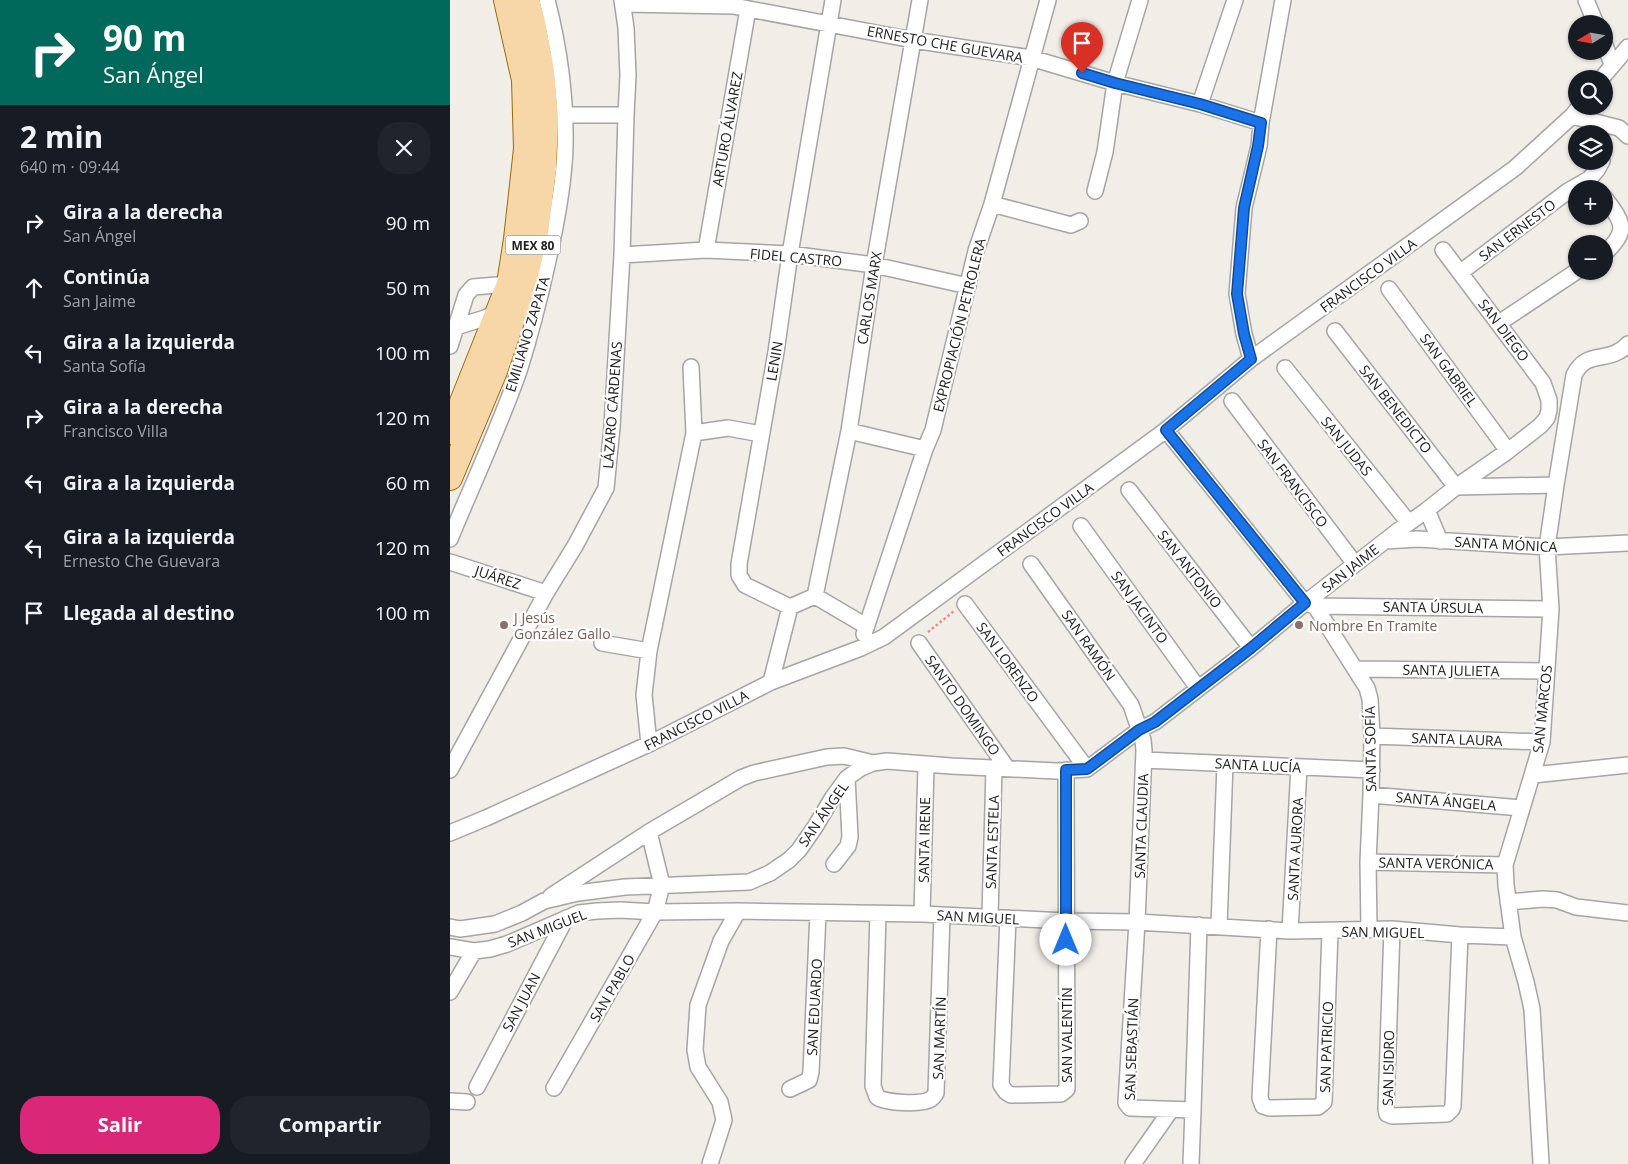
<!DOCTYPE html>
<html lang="es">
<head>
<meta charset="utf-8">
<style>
	:root { --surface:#171b24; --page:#20242c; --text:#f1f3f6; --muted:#9ea1a6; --accent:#db2777 }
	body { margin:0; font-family:"Open Sans",sans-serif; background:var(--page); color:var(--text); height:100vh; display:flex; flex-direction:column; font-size:19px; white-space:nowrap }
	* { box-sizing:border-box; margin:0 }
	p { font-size:16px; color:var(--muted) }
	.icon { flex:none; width:28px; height:28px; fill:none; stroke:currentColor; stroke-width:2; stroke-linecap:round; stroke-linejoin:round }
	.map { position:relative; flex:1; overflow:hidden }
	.sheet { display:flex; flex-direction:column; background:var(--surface); width:450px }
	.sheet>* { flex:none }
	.top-card { background:#00695c; color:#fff; overflow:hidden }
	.needle { width:32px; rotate:259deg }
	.controls { position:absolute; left:1118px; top:15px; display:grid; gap:10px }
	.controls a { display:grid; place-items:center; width:45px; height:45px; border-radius:50%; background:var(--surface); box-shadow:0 1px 4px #0004; font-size:25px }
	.pin { position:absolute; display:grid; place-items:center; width:42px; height:42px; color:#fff; margin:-51px -21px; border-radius:50% 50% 50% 0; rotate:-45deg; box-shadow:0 0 5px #0007 }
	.pin .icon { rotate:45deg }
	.me { position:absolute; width:55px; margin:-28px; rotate:0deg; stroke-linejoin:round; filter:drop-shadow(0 0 4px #0008) }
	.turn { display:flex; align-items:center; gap:18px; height:105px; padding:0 20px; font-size:22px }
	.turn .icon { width:65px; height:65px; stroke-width:2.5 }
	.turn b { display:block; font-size:35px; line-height:42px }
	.round { display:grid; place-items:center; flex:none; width:52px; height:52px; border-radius:20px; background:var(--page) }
	.headline { display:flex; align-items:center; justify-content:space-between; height:85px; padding:0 20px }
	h1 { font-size:30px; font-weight:700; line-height:38px }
	.cta { display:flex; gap:10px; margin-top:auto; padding:10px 20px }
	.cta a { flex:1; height:58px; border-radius:20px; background:var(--accent); color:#fff; font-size:20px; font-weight:700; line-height:58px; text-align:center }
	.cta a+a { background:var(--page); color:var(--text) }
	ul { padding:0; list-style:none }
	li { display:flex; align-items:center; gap:15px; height:65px; padding:0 20px }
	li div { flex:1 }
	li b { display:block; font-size:19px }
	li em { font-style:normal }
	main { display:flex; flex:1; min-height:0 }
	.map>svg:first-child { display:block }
</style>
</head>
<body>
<main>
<section class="sheet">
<div class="top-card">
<div class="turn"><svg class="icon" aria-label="right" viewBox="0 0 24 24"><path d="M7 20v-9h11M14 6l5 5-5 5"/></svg><div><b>90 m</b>San Ángel</div></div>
</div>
<div class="headline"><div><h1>2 min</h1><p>640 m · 09:44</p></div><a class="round"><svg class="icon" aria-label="close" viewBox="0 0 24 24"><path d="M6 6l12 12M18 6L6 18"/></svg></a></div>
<ul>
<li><svg class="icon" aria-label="right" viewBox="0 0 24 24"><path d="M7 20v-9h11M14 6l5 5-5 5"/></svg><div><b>Gira a la derecha</b><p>San Ángel</p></div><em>90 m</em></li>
<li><svg class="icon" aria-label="ahead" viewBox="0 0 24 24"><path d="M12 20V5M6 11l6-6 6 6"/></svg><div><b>Continúa</b><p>San Jaime</p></div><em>50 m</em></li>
<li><svg class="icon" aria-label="left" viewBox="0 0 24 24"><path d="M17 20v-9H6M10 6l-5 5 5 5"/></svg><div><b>Gira a la izquierda</b><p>Santa Sofía</p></div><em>100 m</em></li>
<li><svg class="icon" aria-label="right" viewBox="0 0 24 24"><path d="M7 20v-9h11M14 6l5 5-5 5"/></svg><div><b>Gira a la derecha</b><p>Francisco Villa</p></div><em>120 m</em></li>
<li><svg class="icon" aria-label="left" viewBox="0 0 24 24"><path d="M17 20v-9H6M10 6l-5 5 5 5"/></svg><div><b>Gira a la izquierda</b></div><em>60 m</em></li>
<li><svg class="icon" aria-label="left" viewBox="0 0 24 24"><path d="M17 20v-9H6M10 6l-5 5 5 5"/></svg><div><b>Gira a la izquierda</b><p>Ernesto Che Guevara</p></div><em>120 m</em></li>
<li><svg class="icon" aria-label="arrive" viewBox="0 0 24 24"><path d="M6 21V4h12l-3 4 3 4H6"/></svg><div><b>Llegada al destino</b></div><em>100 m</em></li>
</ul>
<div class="cta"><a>Salir</a><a>Compartir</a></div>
</section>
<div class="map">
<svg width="1178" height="1164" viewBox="0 0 1178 1164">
	<rect width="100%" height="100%" fill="#f1eee8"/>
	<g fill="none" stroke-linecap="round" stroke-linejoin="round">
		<defs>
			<path id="street" d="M383 0 340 254 326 352 289 564V575L295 585 340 607 365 596 416 626
				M1136 0 1146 24
				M173 4 283 6 463 40 581 58 665 83 750 104 811 123
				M1154 43 1162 64
				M1151 79 1178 47
				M750 104 785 0
				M115 115H176
				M1122 116 1169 128 1178 136
				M645 191 655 152 665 83 690 0
				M1154 197C1175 224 1178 231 1154 254
				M542 204 621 225 630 221
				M256 250 298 9
				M172 255 256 250 340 254 424 265 518 286
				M1011 272 1118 191 1139 179 1147 170 1152 161
				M939 289 1058 451
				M1049 323 1127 271
				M6 327 35 318 49 311
				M885 331 1006 487 1106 485
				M0 346 16 295 23 287 59 284
				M801 359 794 334 787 294 794 208 809 146 811 123 833 0
				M835 368 959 523
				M782 401 905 564
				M716 430 855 603 865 606 917 688 920 699 922 736 921 795 918 862 919 930
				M399 431 475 449
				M244 433 278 428 311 434
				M679 490 801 648
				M977 510 990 541
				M631 526 748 688
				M0 539C23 483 49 428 69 371 80 336 89 301 97 265 106 226 114 186 115 146 116 98 109 47 97 0
				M935 541 968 539 1097 547 1178 543
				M0 562 96 593
				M581 564 681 705 693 740 694 750 687 922 676 1103 680 1108 743 1110 749 925
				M365 596 399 431 424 265 470 0
				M515 604 637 769
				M865 606 1101 609
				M414 634 475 449 483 430 526 251 542 204 598 0
				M152 643 199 651
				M469 643 557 768
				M905 669 1097 671
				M321 682 340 607
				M922 736 1092 742
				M199 744 194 695 199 651 244 433 241 367
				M694 760 922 770
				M0 770 96 593 125 546 156 488 162 427 172 255 176 115 178 75 176 28 172 0
				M1083 775 1178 765
				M921 795 1071 808
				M0 833 36 818 199 744 321 682 411 648 434 637 716 430 801 359 1065 168 1122 116 1130 106
				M918 862 1055 865
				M384 864 398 846 400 837 397 778
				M101 896 199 832 291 778 304 773 377 757 394 756 423 763
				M1058 902 1093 899 1107 900 1126 907 1178 913
				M428 914 423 1086 427 1097C435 1103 472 1105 481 1099 484 1097 484 1096 486 1093L492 915
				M472 914 476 765
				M540 916 544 768
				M558 918 551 1085 556 1092 561 1095 611 1094 617 1089 616 770
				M769 926 775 764
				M0 927 10 929 45 924 72 913 94 901 128 893 175 887 299 882 320 873 339 860 349 850 365 827 383 797 397 778 411 768 423 763 437 761 501 766 606 771 637 769 689 730 705 722 801 648 855 603 949 530 977 510 1006 487 1058 451 1090 426 1097 418 1099 410V400L1093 383 993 250
				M819 929 810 1098 813 1106 819 1108 868 1107 874 1102 880 931
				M942 929 936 1109 937 1114 942 1116 997 1114 1002 1109 1003 1106 1010 935
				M840 931 849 767
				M0 947 24 951 40 949 57 944 129 913 147 911 170 910 205 912 288 911 472 914 616 921 687 922 840 931 942 929 1010 935 1063 937
				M0 992 24 951
				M27 1087 116 918
				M104 1088 205 912 212 885 199 832
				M340 1089 359 1080 361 1072 368 913
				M0 1101 17 1102
				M1091 1163 1082 1009 1076 982 1063 937 1056 885 1055 865 1092 742 1101 609 1097 547 1106 485 1124 375C1137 348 1159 365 1178 344
				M260 1164 274 1120 270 1102 248 1067 245 1050 248 1005 271 941 288 911
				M683 1164 721 1110
				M741 1164 743 1110"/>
			<path id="primary" d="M0 432 59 284 66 239 76 149 74 80 56 0
				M0 478 45 371 72 292 86 233 94 169 96 119 92 71 83 23 77 0"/>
		</defs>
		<use href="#street" stroke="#a5a5a5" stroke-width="18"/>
		<use href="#primary" stroke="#956c09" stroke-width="26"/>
		<path stroke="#f28978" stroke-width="2.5" stroke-dasharray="2.5 2.5" stroke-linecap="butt" d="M478 632 504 611"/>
		<use href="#street" stroke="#fff" stroke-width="15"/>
		<use href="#primary" stroke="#f7d7a7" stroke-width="24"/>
	</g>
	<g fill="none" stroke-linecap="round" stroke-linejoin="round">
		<defs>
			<path id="route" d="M616 940V770L637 769 689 730 705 722 801 648 855 603 716 430 801 359 794 334 787 294 794 208 808 146 811 123 750 104 665 83 632 73"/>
		</defs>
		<use href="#route" stroke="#114b97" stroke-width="12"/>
		<use href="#route" stroke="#1a73e8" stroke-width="9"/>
	</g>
	<g fill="#8d6e63" stroke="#fff" stroke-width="2">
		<circle cx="54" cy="625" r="5"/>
		<circle cx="849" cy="625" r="5"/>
	</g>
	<g text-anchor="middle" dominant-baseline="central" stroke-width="4.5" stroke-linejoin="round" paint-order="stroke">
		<rect fill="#fff" stroke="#646464" stroke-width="1" x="55.5" y="235.5" width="55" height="19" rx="4"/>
		<g font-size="12" font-weight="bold" fill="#212121">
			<text x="83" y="245">MEX 80</text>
		</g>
		<g font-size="14" fill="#212121" stroke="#fff">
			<text transform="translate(495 44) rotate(10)">ERNESTO CHE GUEVARA</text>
			<text transform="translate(277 129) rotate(-80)">ARTURO ÁLVAREZ</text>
			<text transform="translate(1067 230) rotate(-37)">SAN ERNESTO</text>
			<text transform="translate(346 257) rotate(5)">FIDEL CASTRO</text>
			<text transform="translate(918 275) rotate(-36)">FRANCISCO VILLA</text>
			<text transform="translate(419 298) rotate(-81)">CARLOS MARX</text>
			<text transform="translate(509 325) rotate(-76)">EXPROPIACIÓN PETROLERA</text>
			<text transform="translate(1054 330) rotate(53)">SAN DIEGO</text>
			<text transform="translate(77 334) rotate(-73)">EMILIANO ZAPATA</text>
			<text transform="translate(324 361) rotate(-80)">LENIN</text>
			<text transform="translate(999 370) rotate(54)">SAN GABRIEL</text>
			<text transform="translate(162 405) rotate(-86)">LÁZARO CÁRDENAS</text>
			<text transform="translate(946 409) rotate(52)">SAN BENEDICTO</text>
			<text transform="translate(897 446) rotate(51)">SAN JUDAS</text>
			<text transform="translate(843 483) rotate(53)">SAN FRANCISCO</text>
			<text transform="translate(595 519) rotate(-36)">FRANCISCO VILLA</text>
			<text transform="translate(1056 544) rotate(3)">SANTA MÓNICA</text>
			<text transform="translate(900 568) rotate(-38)">SAN JAIME</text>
			<text transform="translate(740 569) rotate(52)">SAN ANTONIO</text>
			<text transform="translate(48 577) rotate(18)">JUÁREZ</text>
			<text transform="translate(690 607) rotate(54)">SAN JACINTO</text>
			<text transform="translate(983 607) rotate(1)">SANTA ÚRSULA</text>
			<text transform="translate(639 645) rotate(55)">SAN RAMÓN</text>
			<text transform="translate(558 662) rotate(54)">SAN LORENZO</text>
			<text transform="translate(1001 670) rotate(1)">SANTA JULIETA</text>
			<text transform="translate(513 705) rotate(55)">SANTO DOMINGO</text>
			<text transform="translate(1092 709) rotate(-84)">SAN MARCOS</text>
			<text transform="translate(246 720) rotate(-27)">FRANCISCO VILLA</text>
			<text transform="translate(1007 739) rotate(2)">SANTA LAURA</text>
			<text transform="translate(920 749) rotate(-91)">SANTA SOFÍA</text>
			<text transform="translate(808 765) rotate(3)">SANTA LUCÍA</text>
			<text transform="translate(996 801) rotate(5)">SANTA ÁNGELA</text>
			<text transform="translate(373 814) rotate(-55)">SAN ÁNGEL</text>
			<text transform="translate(691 826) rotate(-88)">SANTA CLAUDIA</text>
			<text transform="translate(474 840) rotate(-89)">SANTA IRENE</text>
			<text transform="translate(542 842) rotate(-88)">SANTA ESTELA</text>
			<text transform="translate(845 849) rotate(-87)">SANTA AURORA</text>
			<text transform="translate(986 863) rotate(1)">SANTA VERÓNICA</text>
			<text transform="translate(528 917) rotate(3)">SAN MIGUEL</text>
			<text transform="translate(97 928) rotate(-21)">SAN MIGUEL</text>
			<text transform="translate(933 932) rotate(1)">SAN MIGUEL</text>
			<text transform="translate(162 988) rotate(-60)">SAN PABLO</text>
			<text transform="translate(71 1002) rotate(-62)">SAN JUAN</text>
			<text transform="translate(364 1007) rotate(-87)">SAN EDUARDO</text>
			<text transform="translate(616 1035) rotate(-90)">SAN VALENTÍN</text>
			<text transform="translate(489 1038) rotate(-88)">SAN MARTÍN</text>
			<text transform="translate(876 1047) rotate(-88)">SAN PATRICIO</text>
			<text transform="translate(681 1049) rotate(-88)">SAN SEBASTIÁN</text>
			<text transform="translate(938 1068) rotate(-89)">SAN ISIDRO</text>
		</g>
		<g font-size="14" fill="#785e54" stroke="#fff" text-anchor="start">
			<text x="64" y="617">J Jesús<tspan x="64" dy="16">González Gallo</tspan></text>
			<text x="859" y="625">Nombre En Tramite</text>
		</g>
	</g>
</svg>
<div class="controls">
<a><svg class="needle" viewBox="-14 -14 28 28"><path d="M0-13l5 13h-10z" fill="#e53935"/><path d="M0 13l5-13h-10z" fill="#9ea1a6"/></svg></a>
<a><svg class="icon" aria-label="search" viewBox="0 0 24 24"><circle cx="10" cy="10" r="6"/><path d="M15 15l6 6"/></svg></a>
<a><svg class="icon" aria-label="layers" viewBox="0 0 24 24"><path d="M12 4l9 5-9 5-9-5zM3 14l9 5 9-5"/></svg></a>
<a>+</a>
<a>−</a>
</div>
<div class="pin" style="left:632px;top:73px;background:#d93025"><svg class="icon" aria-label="arrive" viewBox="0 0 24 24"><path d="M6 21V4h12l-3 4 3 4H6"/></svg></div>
<svg class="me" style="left:616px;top:940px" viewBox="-20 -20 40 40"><circle r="19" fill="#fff"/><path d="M0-13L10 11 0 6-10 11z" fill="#1a73e8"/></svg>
</div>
</main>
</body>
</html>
